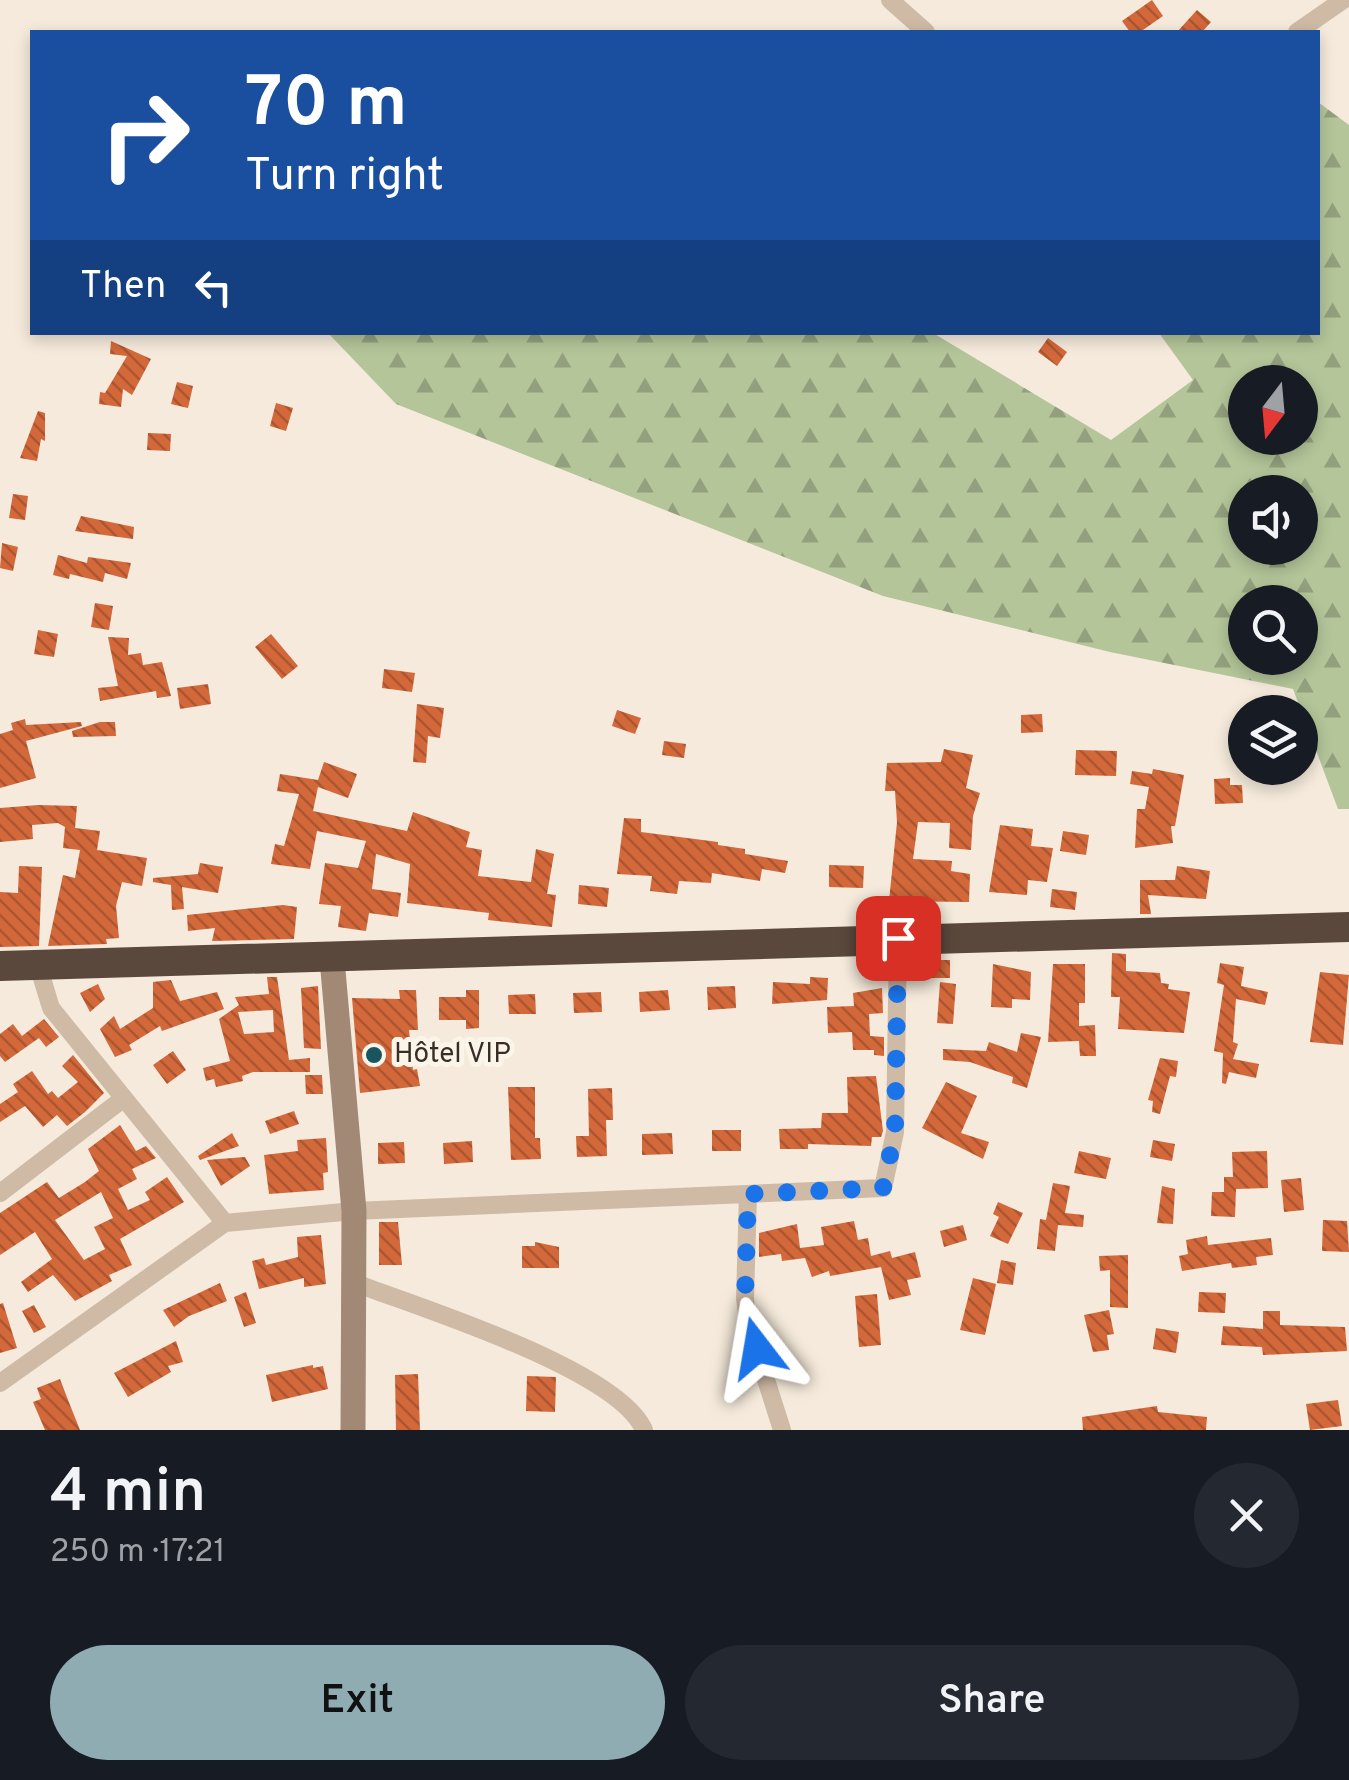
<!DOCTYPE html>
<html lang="en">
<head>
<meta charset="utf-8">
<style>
	:root { --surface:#171b24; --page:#242831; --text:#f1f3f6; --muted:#9ea1a6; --accent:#8facb2 }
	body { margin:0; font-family:Overpass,sans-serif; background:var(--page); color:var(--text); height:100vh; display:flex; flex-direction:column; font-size:38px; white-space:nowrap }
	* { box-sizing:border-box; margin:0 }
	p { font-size:32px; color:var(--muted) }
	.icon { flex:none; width:55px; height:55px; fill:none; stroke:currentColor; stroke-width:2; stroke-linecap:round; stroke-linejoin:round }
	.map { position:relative; height:1430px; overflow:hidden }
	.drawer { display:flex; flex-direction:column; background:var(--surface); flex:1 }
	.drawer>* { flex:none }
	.guide { position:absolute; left:30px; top:30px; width:1290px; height:305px; border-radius:0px; box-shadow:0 5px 15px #0003; background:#1a4fa0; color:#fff; overflow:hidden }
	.needle { width:65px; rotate:196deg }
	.buttons { position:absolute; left:1228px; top:365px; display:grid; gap:20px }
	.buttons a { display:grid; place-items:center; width:90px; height:90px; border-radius:50%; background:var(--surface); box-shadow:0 5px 15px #0003; font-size:50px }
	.pin { position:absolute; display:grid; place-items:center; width:85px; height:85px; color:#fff; margin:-42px; border-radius:20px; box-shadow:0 5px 15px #0006 }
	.me { position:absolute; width:110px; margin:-55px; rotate:346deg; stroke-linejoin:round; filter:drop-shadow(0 0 8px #0008) }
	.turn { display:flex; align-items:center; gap:35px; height:210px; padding:0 50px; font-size:45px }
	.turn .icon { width:130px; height:130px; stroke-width:2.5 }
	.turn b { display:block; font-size:70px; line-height:85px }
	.then { display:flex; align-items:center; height:95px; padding:0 50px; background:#0003; gap:20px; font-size:38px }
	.round { display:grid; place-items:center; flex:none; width:105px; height:105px; border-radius:52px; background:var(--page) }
	.overview { display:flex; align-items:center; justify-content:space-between; height:170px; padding:0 50px }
	h1 { font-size:60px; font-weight:600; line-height:75px }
	.action { display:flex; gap:20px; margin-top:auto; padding:20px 50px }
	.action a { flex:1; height:115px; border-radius:60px; background:var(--accent); color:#111; font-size:40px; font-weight:600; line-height:115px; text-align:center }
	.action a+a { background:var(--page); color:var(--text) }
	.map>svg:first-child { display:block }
</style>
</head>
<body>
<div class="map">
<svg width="1349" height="1430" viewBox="0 0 1349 1430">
	<defs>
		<pattern id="forest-firs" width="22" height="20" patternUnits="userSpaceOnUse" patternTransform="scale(2.5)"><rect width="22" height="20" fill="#b4c599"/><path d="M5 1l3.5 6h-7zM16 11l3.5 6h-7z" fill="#93a07d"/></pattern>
		<pattern id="building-back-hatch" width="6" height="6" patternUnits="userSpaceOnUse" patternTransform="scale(2.5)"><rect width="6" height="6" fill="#d3683a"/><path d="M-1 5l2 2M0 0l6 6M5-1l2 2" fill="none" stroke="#ac5631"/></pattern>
	</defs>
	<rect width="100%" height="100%" fill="#f5eadb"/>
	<path fill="url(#forest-firs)" fill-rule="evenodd" d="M1318 102 1349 125V809H1338L1293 689 1110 652 883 596 396 404 328 333H933L1111 440 1193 380 1159 333 1318 332ZM1245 382H1300V438H1245ZM1245 492H1300V548H1245ZM1245 602H1300V658H1245Z"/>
	<path fill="url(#building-back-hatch)" fill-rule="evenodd" d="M1152 0 1163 16 1140 32H1130L1122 21Z
		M1197 10 1211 22 1202 32H1177Z
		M1048 338 1067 352 1057 366 1038 352Z
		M111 341 151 359 132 395 123 389 121 407 99 404 100 392 105 393 127 356 110 354Z
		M177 382 193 386 188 408 171 404Z
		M276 403 293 408 286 431 270 426Z
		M38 411 45 413V441L41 439 37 461 20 458Z
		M148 433 171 434 170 451 147 450Z
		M13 494 28 496 25 520 9 518Z
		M81 516 134 527 133 539 75 531Z
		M2 543 18 547 13 571 0 568Z
		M58 555 87 563 88 557 131 563 127 579 105 573 103 582 70 574 69 579 53 575Z
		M95 603 113 606 109 630 91 627Z
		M38 630 58 634 54 657 34 654Z
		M271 634 298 666 282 679 255 647Z
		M108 637 129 638 128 655 141 653 143 665 162 662 171 696 157 698 156 691 100 701 98 688 118 686Z
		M384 669 415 673 412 692 382 688Z
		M208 684 211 704 180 709 177 688Z
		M417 704 444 708 440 738 428 736 426 763 413 762Z
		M617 710 641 718 635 734 612 726Z
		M1042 714 1043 732 1021 733V715Z
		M25 719 26 725 81 722 82 726 26 741 36 778 0 788V734L13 730 11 723Z
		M100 722H115L116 736 73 737 72 731Z
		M664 741 686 744 684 758 662 755Z
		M944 749 973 755 966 788 980 793 973 816 971 850 949 848 950 823 918 822 913 859 952 861 951 871 970 874 969 902 889 901 897 822 895 791H885L887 763 941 762Z
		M1076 750 1117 751 1116 776 1075 775Z
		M324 762 357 774 348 798 318 787 313 811 407 831 413 812 470 832 466 847 482 850 478 876 531 882 536 849 554 854 547 894 556 895 552 927 488 920 489 913 407 903 410 864 376 854 372 889 401 893 398 917 369 913 366 931 338 927 341 906 319 904 325 863 358 868 366 841 317 831 310 869 271 864 275 844 284 846 299 794 277 791 280 774 318 780Z
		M1153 769 1184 775 1175 826H1171L1173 843 1135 848 1137 809H1145L1149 787 1130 784 1132 771 1152 774Z
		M1230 778V785H1242L1243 803 1215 804 1214 779Z
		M38 805 77 806 75 828 100 831 97 850 147 858 142 886 122 882 116 906 119 938 106 939 107 944 48 946 63 875 75 878 80 850 63 848 65 827 58 823 32 825 33 839 0 842V808Z
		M624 818 641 819V832L718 842V845L745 849V854L788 861 785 873 762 869 760 881 712 873 711 883 679 881 677 894 650 891 652 876 617 874Z
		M1000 825 1033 829 1031 846 1053 848 1047 882 1028 880 1027 895 989 892Z
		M1063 831 1089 835 1086 855 1060 851Z
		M200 863 223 867 218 893 182 887 184 909 172 910 171 885 153 882V878L198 874Z
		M829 865 864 866 863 888 829 887Z
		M19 866 42 867 39 946 0 947V892L18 893Z
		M1177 866 1210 871 1206 899 1148 895 1151 914H1140V880H1175Z
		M579 885 609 888 607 907 578 904Z
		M1052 889 1077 892 1075 910 1050 907Z
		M283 905 297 907 294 939 212 941 215 928 188 931 187 915Z
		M1112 953 1126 954V971L1160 973 1161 983 1169 984 1168 989 1190 992 1184 1033 1118 1029 1120 997H1111Z
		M929 960H950V978H929Z
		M1220 963 1244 967 1241 986 1268 992 1265 1005 1236 999 1233 1042 1238 1044 1233 1059 1259 1064 1256 1078 1229 1072 1226 1084 1222 1083 1223 1053 1214 1051 1224 985 1217 983Z
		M993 964 1031 972 1030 1000 1012 999V1008L991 1007Z
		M1053 964H1085V1003H1079V1026L1095 1025 1096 1056H1080L1079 1041 1048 1042Z
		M1320 972 1349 975 1343 1045 1310 1042Z
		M267 977H277L289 1060 310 1058V1072H253L242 1076 243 1081 216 1087 214 1079 206 1081 203 1068 230 1061 219 1019 239 1005 235 997 269 994ZM273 1010 274 1032 244 1034 238 1012Z
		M810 977 828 978 827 1000 772 1004 773 982 810 984Z
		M171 980 180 1001 217 992 224 1009 162 1031 160 1026 129 1045 132 1050 115 1057 100 1029 114 1016 120 1029 153 1008V982Z
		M940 982 956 984 953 1024 937 1023Z
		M98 984 105 999 90 1012 80 993Z
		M318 986 321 1049 304 1048 301 988Z
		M735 986 736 1008 708 1010 707 987Z
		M882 988 883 1013 869 1014 870 1036 884 1037V1056L874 1055V1050H853L852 1032 828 1033 827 1007 854 1006 853 993Z
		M399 990H416L418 1030H409L413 1070 417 1069 420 1086 360 1093 352 998 400 999Z
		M466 990H479V1028L466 1029V1020H439V997H466Z
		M668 990 670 1010 640 1012 639 992Z
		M601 992 602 1012 574 1013 573 993Z
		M535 994 536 1014H509L508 995Z
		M44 1019 59 1037 46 1047 39 1038 5 1062 0 1056V1034L13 1024 22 1036Z
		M1021 1033 1041 1037 1027 1088 1012 1083 1013 1077 970 1062 943 1060V1049L986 1051 989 1042 1017 1052Z
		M173 1051 186 1070 167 1084 153 1065Z
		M73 1055 104 1093 85 1112 67 1126 57 1115 43 1127 25 1106 0 1122V1104L18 1092 13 1084 32 1071 48 1094 52 1091 58 1098 78 1082 62 1066Z
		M1160 1058 1178 1061 1176 1077 1170 1076 1160 1114 1152 1112 1153 1101 1148 1100Z
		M305 1075H322L323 1094H306Z
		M876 1076 883 1131 881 1137H872L871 1146 808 1144V1149H780L779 1129 821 1128 822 1113H848L847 1077Z
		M946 1082 977 1096 961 1133 989 1142 983 1159 922 1128Z
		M508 1087H535V1138H540L541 1159 511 1160Z
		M612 1088 613 1120H606L607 1156 577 1157 576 1136H589L588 1089Z
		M294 1111 299 1124 270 1134 265 1121Z
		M120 1125 136 1151 146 1146 156 1158 132 1169 137 1179 118 1189 128 1210 150 1200 145 1192 167 1177 184 1202 120 1239 132 1265 109 1275 112 1281 75 1301 53 1275 28 1292 21 1282 52 1259 35 1232 0 1255V1213L47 1182 59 1198 85 1182 99 1171 88 1149ZM101 1192 113 1218 94 1227 105 1249 84 1260 55 1220Z
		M712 1130H741V1151H712Z
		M232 1133 239 1146 200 1160 198 1156Z
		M672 1133 673 1154 642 1155V1134Z
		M326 1138 328 1172 323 1173 324 1190 269 1194 264 1155 298 1151 297 1140Z
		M1153 1140 1175 1144 1172 1161 1150 1157Z
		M472 1141 473 1162 444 1164 443 1143Z
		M404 1142 405 1163 378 1164V1143Z
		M1079 1151 1111 1158 1106 1179 1074 1173Z
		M1267 1151 1268 1188 1236 1189 1235 1217 1211 1216 1212 1192H1224V1177H1233L1232 1152Z
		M245 1157 250 1166 221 1186 207 1160Z
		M1301 1178 1304 1210 1284 1212 1281 1180Z
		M1053 1183 1070 1186 1065 1213 1084 1215 1083 1227 1058 1225 1055 1251 1037 1249 1040 1219 1046 1220Z
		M1162 1186 1175 1189 1173 1224 1157 1223Z
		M998 1202 1023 1213 1008 1244 990 1236 999 1217 993 1214Z
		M1323 1220 1347 1221 1349 1252 1322 1251Z
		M854 1221 858 1240 868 1238 871 1256 890 1251 892 1258 915 1252 921 1277 907 1280 911 1295 889 1300 881 1267 830 1276 829 1271 812 1277 805 1258 782 1261 781 1254 759 1257V1233L797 1224 800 1248 824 1245 821 1227Z
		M379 1222H398L402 1265H379Z
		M963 1225 967 1240 944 1247 940 1231Z
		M321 1235 326 1284 304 1287V1278L259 1289 252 1261 264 1258 266 1265 298 1257 297 1237Z
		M1207 1236 1208 1245 1271 1238 1273 1255 1256 1257 1257 1265 1232 1268 1231 1263 1182 1271 1179 1256 1188 1254 1186 1240Z
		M535 1242 559 1247V1268H522V1246H535Z
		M1128 1255V1308L1110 1307V1270L1100 1271 1099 1256Z
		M1001 1260 1016 1263 1013 1285 997 1283Z
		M973 1278 996 1284 985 1335 960 1330Z
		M220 1283 227 1301 189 1316 174 1327 163 1310Z
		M246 1292 256 1323 244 1327 234 1297Z
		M1199 1292 1226 1293 1225 1313 1198 1312Z
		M877 1294 881 1345 859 1347 855 1296Z
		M3 1303 17 1348 0 1353V1304Z
		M34 1305 46 1327 34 1333 22 1311Z
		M1109 1310 1114 1334 1107 1335 1109 1350 1093 1352 1084 1315Z
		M1263 1311H1280V1325L1345 1327 1347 1351 1263 1355 1262 1347 1221 1345 1223 1326 1263 1329Z
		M1156 1328 1179 1332 1176 1353 1153 1349Z
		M176 1341 183 1362 168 1366 171 1372 128 1397 114 1373Z
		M313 1365V1368L323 1366 328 1389 272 1402 266 1375Z
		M418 1374 420 1430H396L395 1375Z
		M527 1376 556 1377 555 1412 526 1411Z
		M60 1379 68 1400 80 1430H45L33 1402 41 1399 37 1388Z
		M1338 1400 1342 1426 1310 1430 1306 1404Z
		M1157 1406 1158 1412 1207 1417 1206 1430H1083L1082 1417Z"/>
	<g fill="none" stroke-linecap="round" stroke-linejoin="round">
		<path stroke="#cebaa5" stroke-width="18" d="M890 0 926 32
			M1297 32 1343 0
			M38 965 51 1008 225 1223
			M0 1193 124 1098
			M748 1194 745 1299 749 1326 782 1430
			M355 1283C420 1308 618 1369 644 1430
			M0 1383 225 1223 354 1211 883 1188 895 1132 898 938"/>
		<path stroke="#a28976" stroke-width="25" d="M332 959 354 1211 353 1430"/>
		<path stroke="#5b483d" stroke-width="30" d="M0 966 1349 927"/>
	</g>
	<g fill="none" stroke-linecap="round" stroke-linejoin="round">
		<path stroke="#1a73e8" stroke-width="18" stroke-dasharray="0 32.4" d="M757 1348 745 1299 748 1194 883 1188 895 1132 898 938"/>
	</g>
	<circle fill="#18565f" stroke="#fbf4e8" stroke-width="4" cx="374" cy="1055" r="10"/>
	<g text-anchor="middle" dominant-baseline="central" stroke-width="10" stroke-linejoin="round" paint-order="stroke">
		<g font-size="28" fill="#392e27" stroke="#fbf4e8" text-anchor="start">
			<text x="394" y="1055">Hôtel VIP</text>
		</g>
	</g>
</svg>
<div class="buttons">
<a><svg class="needle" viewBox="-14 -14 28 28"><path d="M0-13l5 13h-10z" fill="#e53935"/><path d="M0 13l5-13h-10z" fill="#9ea1a6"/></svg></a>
<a><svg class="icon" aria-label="sound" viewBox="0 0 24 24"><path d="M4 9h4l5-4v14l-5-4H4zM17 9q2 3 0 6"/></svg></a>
<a><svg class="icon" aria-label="search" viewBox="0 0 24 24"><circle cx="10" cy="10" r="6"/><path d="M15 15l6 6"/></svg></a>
<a><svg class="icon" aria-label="layers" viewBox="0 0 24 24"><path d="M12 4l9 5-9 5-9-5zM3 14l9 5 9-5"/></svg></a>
</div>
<div class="pin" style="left:898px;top:938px;background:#d93025"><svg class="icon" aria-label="arrive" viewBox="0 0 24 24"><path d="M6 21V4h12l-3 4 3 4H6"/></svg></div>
<svg class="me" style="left:757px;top:1348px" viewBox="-20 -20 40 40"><path d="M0-17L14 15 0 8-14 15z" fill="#1a73e8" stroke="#fff" stroke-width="4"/></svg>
<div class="guide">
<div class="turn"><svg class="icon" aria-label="right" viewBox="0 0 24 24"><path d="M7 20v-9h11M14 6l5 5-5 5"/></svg><div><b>70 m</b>Turn right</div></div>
<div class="then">Then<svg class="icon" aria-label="left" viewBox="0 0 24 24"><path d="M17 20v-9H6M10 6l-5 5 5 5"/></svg></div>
</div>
</div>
<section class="drawer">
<div class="overview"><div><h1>4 min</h1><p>250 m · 17:21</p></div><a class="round"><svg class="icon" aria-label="close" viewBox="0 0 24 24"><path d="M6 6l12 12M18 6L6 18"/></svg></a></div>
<div class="action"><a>Exit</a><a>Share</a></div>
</section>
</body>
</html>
